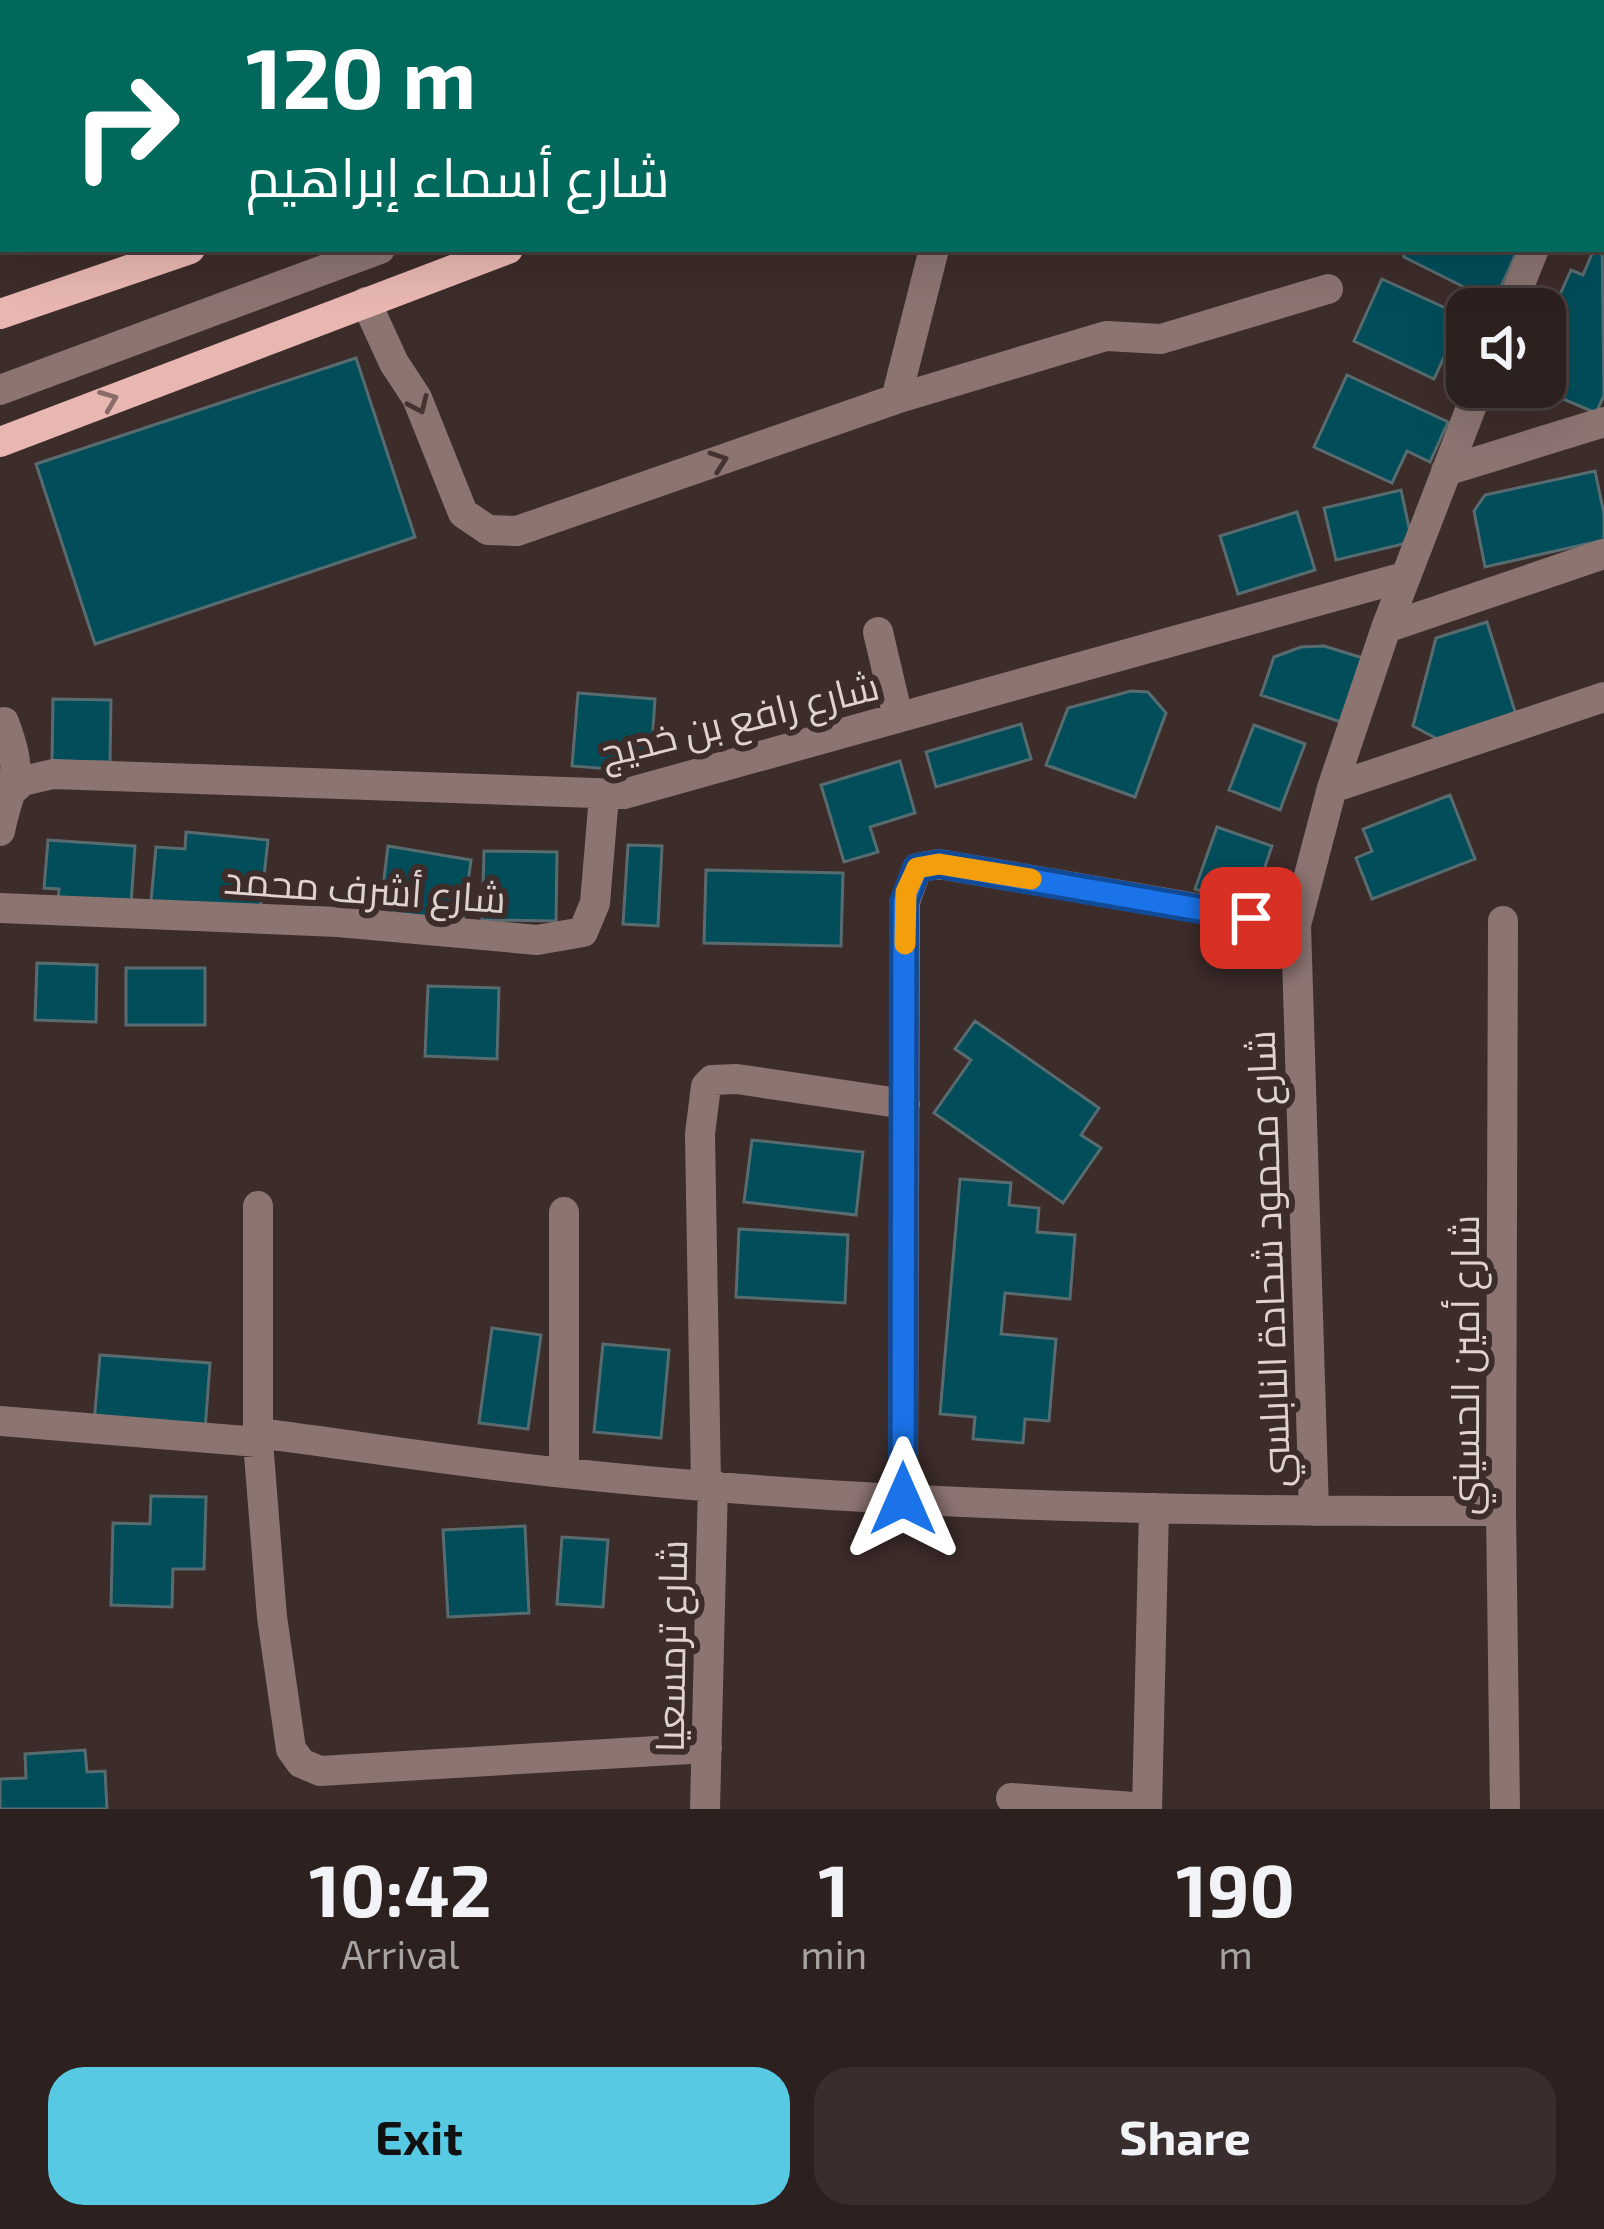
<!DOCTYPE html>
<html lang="en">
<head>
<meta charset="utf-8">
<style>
	:root { --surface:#2d2120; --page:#392e2d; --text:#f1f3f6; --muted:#a7a3a5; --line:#483e3e; --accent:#57c9e2 }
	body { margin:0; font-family:"Exo 2",Cairo,sans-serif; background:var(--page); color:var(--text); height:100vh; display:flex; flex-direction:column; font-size:45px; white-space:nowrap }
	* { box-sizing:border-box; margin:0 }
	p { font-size:39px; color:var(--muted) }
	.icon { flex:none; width:66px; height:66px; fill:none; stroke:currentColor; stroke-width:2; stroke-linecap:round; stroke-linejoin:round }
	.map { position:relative; height:1809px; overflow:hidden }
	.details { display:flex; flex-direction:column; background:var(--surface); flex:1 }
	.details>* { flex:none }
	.hud { position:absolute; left:0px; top:0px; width:1605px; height:252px; box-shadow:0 12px 48px #0002,0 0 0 3px var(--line); background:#00695c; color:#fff; overflow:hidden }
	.buttons { position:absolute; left:1446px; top:288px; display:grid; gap:24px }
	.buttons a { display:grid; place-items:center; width:120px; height:120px; border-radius:24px; background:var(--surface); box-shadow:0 12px 48px #0002,0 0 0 3px var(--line); font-size:60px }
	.pin { position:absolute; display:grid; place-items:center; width:102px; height:102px; color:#fff; margin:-51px; border-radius:24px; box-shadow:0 6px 18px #0006 }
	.me { position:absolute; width:132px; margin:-66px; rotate:0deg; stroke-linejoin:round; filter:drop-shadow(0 0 9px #0008) }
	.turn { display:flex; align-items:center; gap:42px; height:252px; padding:0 48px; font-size:54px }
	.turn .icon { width:156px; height:156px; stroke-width:2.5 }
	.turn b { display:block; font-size:84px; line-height:102px }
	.eta { display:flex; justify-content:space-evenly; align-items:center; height:204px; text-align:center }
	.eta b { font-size:72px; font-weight:700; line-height:84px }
	.primary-button { display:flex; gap:24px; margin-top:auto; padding:24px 48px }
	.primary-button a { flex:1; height:138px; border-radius:36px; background:var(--accent); color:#111; font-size:48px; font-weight:700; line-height:138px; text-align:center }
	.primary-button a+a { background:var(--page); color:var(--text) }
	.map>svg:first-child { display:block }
</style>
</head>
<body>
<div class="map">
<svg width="1604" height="1809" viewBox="0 0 1604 1809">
	<rect width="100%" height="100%" fill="#3c2c2a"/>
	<path fill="#014d5a" stroke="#586c70" stroke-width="3" d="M0 0H158L3 3V7Z
		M1602 232 1604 395 1596 413 1535 387H1545V360L1550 348 1545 345V328L1571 270 1583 275 1594 249H1602Z
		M1402 249H1518L1494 302 1404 257Z
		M1382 279 1463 316 1434 379 1354 341Z
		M356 358 415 537 95 644 36 464Z
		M1347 375 1448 422 1430 462 1407 451 1392 483 1314 447Z
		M1595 471 1604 514V540L1485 567 1474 511 1485 495Z
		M1401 490 1410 532 1403 544 1336 560 1324 508Z
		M1297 512 1315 570 1238 594 1220 536Z
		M1487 622 1517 718 1443 742 1413 726 1436 638Z
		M1324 646 1363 658 1341 722 1261 695 1274 657 1301 647Z
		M1131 691 1148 692 1166 713 1135 797 1046 765 1068 708Z
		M578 693 655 699 651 759 635 757 634 771 572 766Z
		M53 699 111 700 110 762 52 761Z
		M1021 724 1031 759 936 787 926 752Z
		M1254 725 1305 744 1280 810 1229 790Z
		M900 761 915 813 870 827 878 852 844 862 821 785Z
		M1450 795 1475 859 1372 899 1356 858 1372 851 1363 829Z
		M1217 827 1272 846 1251 908 1195 889Z
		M186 832 268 840 260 912 151 901 156 847 185 849Z
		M48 840 135 846 131 904 58 900 59 889 44 888Z
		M628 845 662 846 658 926 623 924Z
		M388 846 471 860 463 921 380 911Z
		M484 851 557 852 556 921 482 920Z
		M706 870 843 873 841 946 704 943Z
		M37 963 97 965 96 1022 35 1020Z
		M126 968H205V1025H126Z
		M428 986 499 988 497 1059 425 1056Z
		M975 1021 1099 1108 1081 1135 1101 1148 1063 1203 934 1113 971 1060 955 1049Z
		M752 1140 863 1152 856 1215 744 1202Z
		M960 1179 1011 1183 1009 1205 1039 1208 1037 1232 1075 1235 1070 1299 1005 1293 1001 1334 1056 1339 1049 1421 1025 1419 1023 1443 973 1439 975 1417 940 1414Z
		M739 1229 848 1235 845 1303 736 1297Z
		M492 1328 541 1335 528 1429 479 1423Z
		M603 1344 669 1350 661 1438 594 1432Z
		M100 1355 210 1363 205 1431 94 1423Z
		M151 1496 206 1497 204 1569H173L172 1607 111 1605 113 1523 150 1524Z
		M525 1526 529 1613 448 1617 443 1530Z
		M562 1537 608 1540 603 1607 557 1604Z
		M85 1750 87 1772 105 1771 107 1809H0V1779L26 1778 25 1754Z"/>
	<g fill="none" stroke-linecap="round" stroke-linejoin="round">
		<path stroke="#8c7471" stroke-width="30" d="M256 3 260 0
			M997 3 1006 0
			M1037 3 1045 0
			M1602 80 1604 75
			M1602 155 1604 156
			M0 181 3 179
			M366 302 394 363 417 398 463 513 488 530 517 531 896 399 1106 336 1161 339 1328 289
			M1510 309 1534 249
			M0 390 380 249
			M896 399 934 249
			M1446 471 1604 422
			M1386 628 1604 554
			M878 632 898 717
			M1332 788 1604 697
			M9 793 23 781 53 774 624 794 1404 577
			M0 831C11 776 26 780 4 722
			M0 908 338 922 537 940 583 932 595 903 604 796
			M1503 921 1501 1511 1505 1809
			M258 1206V1442L272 1617 291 1749 301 1763 320 1771 707 1748
			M564 1212V1473
			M0 1421 258 1442
			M258 1433C360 1446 463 1463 565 1473 875 1506 1189 1512 1501 1511
			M706 1485 700 1134 706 1086 712 1080 737 1079 905 1104
			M903 1499 905 902 917 868 939 864 1296 925
			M1314 1511 1296 925 1332 788 1386 628 1479 387
			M1011 1798 1147 1808
			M705 1809 713 1484
			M1147 1809 1154 1508"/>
		<path stroke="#e8b7b1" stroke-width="30" d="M844 3 852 0
			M1168 3 1176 0
			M0 314 190 249
			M0 442 508 249"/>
	</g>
	<defs><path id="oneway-chevron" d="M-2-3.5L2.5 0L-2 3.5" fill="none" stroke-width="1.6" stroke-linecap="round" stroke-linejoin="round" transform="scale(3)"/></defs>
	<use stroke="#896b67" href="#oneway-chevron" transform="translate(109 400) rotate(-21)"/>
	<g stroke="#443331">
		<use href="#oneway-chevron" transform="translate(419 405) rotate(66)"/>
		<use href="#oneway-chevron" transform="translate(719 461) rotate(-19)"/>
	</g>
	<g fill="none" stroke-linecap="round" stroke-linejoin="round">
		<defs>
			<path id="route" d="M903 1499 904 902 917 868 939 864 1251 918"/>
		</defs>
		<use href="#route" stroke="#114b97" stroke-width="30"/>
		<use href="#route" stroke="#1a73e8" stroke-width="21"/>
		<path stroke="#f59e0b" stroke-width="21" d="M905 944 906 892 917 868 939 864 1031 879"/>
	</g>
	<g text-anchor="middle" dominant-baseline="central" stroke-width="12" stroke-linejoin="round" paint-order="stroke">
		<g font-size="39" fill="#ded3d1" stroke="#3c2c2a">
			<text transform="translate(739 718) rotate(-14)">شارع رافع بن خديج</text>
			<text transform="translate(365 888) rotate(4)">شارع أشرف محمد</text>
			<text transform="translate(1267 1259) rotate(-92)">شارع محمود شحادة النابلسي</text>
			<text transform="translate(1463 1365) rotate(-90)">شارع أمين الحسيني</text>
			<text transform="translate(670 1646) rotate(-89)">شارع ترمسعيا</text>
		</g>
	</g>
</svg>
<div class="buttons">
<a><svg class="icon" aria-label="sound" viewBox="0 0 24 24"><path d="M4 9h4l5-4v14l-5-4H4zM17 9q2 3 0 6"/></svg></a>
</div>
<div class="pin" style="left:1251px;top:918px;background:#d93025"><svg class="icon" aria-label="arrive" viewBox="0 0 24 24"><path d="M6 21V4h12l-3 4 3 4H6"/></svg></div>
<svg class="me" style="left:903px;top:1499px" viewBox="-20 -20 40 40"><path d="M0-17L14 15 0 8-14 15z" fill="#1a73e8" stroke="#fff" stroke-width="4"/></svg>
<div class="hud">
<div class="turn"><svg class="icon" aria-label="right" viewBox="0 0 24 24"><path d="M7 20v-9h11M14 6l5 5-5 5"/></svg><div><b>120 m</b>شارع أسماء إبراهيم</div></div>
</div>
</div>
<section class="details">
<div class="eta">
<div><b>10:42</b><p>Arrival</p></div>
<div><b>1</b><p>min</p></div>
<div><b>190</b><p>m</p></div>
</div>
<div class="primary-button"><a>Exit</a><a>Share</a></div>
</section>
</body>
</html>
